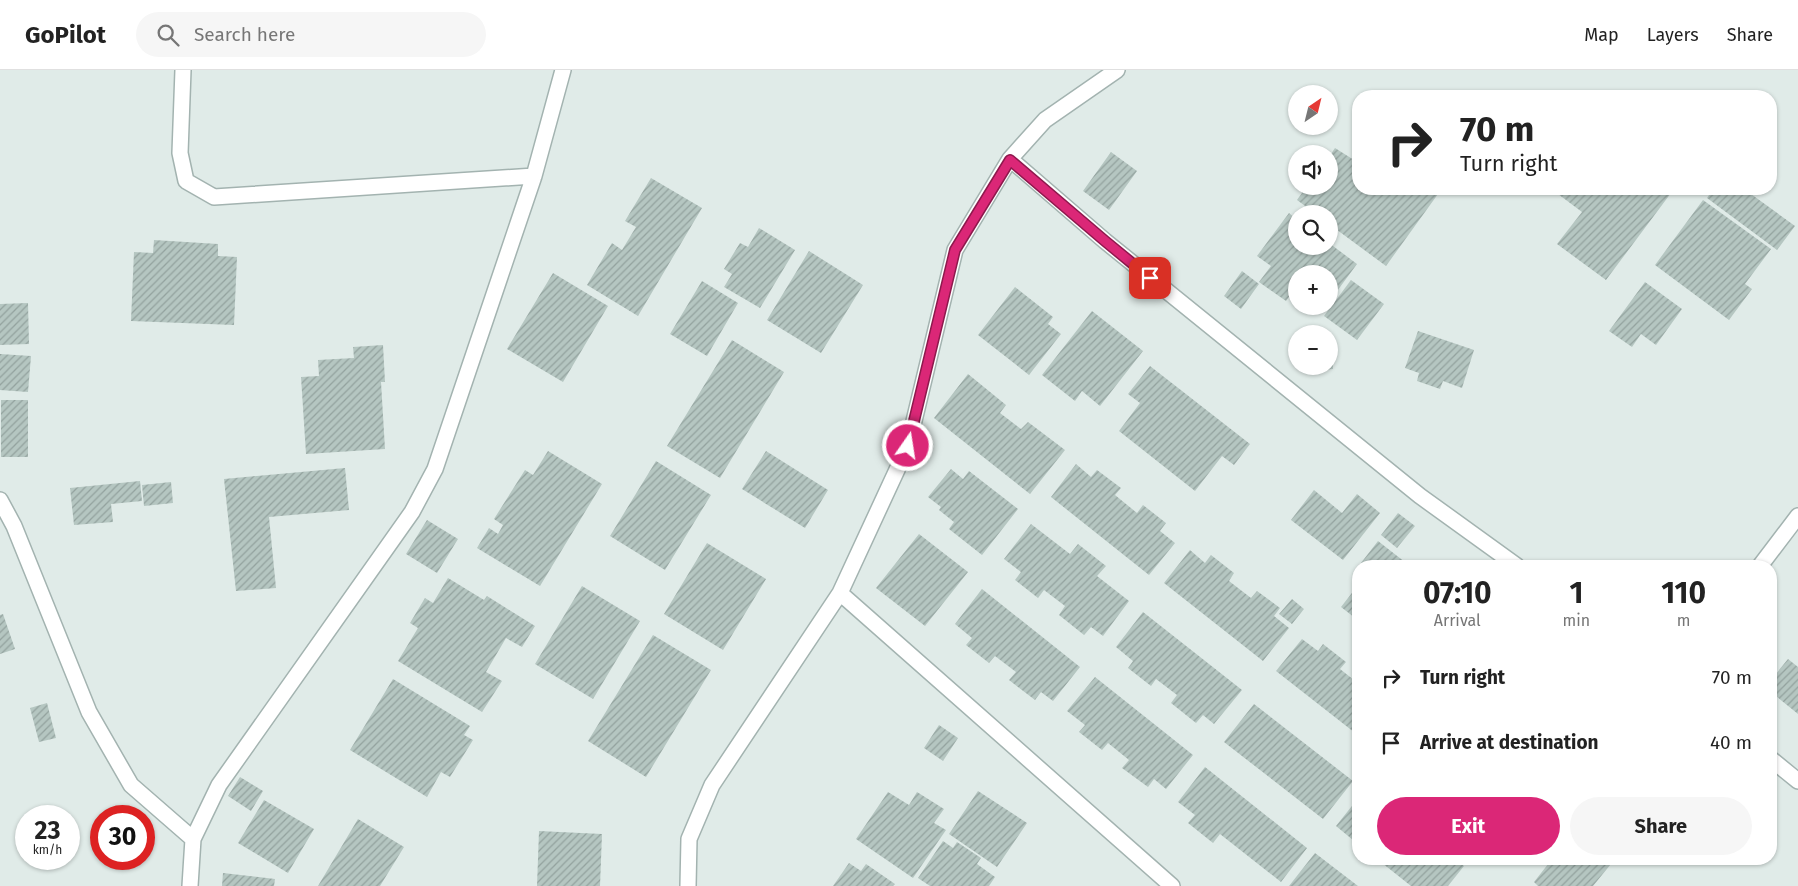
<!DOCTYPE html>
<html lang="en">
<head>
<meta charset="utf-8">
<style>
	:root { --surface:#fff; --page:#f6f6f6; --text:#222; --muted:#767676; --line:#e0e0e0; --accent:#db2777 }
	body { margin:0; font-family:"Fira Sans",sans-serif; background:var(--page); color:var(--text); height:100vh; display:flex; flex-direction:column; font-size:19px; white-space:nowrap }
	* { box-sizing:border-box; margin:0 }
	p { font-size:16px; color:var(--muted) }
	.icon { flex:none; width:28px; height:28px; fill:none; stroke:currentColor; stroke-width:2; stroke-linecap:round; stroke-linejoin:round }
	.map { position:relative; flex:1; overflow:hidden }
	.panel { position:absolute; left:1352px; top:490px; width:425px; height:305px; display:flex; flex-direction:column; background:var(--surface); border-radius:20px; box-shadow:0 1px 4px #0004 }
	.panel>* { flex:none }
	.hud { position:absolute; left:1352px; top:20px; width:425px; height:105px; border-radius:20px; box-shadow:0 1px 4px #0004; background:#fff; color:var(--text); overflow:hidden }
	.needle { width:32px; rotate:35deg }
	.controls { position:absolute; left:1288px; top:15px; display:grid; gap:10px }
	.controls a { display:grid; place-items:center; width:50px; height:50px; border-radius:50%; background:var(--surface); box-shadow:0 1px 4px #0004; font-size:25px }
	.speed { position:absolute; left:15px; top:735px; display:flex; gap:10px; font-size:25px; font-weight:700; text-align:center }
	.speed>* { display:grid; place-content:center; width:65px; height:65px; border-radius:50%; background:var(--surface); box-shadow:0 1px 4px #0004; line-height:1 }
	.speed small { font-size:12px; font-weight:400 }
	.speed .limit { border:8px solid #d22; background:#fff; color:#111 }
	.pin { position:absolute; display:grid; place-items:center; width:42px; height:42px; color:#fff; margin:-21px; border-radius:10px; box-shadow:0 2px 8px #0006 }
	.me { position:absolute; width:55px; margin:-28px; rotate:13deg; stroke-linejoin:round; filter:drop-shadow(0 0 4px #0008) }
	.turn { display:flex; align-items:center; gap:18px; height:105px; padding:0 25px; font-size:22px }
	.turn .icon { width:65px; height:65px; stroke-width:2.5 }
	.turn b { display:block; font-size:35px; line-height:42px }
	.eta { display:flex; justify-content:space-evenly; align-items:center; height:85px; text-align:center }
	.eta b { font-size:30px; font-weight:700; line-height:35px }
	.cta { display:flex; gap:10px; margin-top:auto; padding:10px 25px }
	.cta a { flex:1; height:58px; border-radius:30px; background:var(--accent); color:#fff; font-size:20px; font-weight:700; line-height:58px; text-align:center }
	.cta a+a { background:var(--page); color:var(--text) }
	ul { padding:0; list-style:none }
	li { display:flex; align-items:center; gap:15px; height:65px; padding:0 25px }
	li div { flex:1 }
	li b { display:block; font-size:19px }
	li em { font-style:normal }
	header { display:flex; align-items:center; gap:30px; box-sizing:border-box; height:70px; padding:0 25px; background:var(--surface); border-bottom:1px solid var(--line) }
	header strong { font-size:24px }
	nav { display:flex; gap:28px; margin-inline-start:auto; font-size:18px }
	.search { width:350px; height:45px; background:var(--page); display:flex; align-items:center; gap:12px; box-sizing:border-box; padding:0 18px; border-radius:28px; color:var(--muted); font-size:19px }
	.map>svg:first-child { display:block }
</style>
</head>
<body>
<header>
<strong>GoPilot</strong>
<div class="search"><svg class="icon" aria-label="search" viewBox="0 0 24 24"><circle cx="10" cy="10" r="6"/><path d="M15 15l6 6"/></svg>Search here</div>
<nav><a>Map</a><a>Layers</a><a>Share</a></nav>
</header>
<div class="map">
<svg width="1798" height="816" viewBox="0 0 1798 816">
	<defs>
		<pattern id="building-hatch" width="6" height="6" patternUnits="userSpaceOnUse" patternTransform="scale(1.25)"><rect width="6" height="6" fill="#b5c6c1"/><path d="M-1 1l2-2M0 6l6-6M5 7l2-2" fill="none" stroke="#93a29e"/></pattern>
	</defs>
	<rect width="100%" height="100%" fill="#e0ebe8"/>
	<path fill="url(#building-hatch)" d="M1335 78 1354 90 1359 89V119H1431L1438 124 1386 196 1329 154V144H1316L1297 130 1307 116H1329V87Z
		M1111 82 1137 101 1109 140 1083 121Z
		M651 108 702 138 638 246 587 215 612 173 622 180 636 157 625 151Z
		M1562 119H1664L1671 123 1606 210 1557 174 1582 142 1558 124Z
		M1713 119H1744L1795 156 1777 180 1707 128Z
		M1703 130 1771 179 1745 214 1752 219 1729 250 1655 195Z
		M1289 143 1296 149V176H1329V173L1357 194 1329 232V204H1296V217L1286 231 1259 212 1271 196 1257 186Z
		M759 158 795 180 760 238 724 217 732 204 724 199 740 173 748 177Z
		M154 170 218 174V186L237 187 234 255 131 251 134 182 153 183Z
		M809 181 863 215 821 283 767 250Z
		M1242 201 1259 214 1241 239 1224 226Z
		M553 203 608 236 563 312 507 279Z
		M1351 210 1384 234 1357 270 1324 246Z
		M702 211 738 233 707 286 670 264Z
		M1645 212 1682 239 1656 275 1641 264 1632 277 1609 261Z
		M1015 217 1053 247 1048 254 1061 264 1029 305 978 265Z
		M28 233 29 274 0 275V234Z
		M1312 236H1325L1321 243Z
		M1092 241 1143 281 1100 336 1082 321 1075 331 1042 305Z
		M1418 261 1474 280 1462 318 1443 311 1440 319 1417 311 1419 303 1405 298Z
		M732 270 784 302 720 408 667 376Z
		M383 275 385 312H381L385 379 306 384 301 307 319 306 318 290 354 288 353 277Z
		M1329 281H1332L1333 299 1314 301 1313 296H1329Z
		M0 284 31 286 28 322 0 320Z
		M1150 296 1250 374 1234 395 1222 386 1195 421 1119 361 1140 333 1128 324Z
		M968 304 1006 335 1000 343 1021 359 1028 352 1065 380 1030 424 934 348Z
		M1 330H28V387H1Z
		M548 381 602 414 540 516 477 478 489 458 498 464 503 455 494 449 525 400 533 405Z
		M766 381 828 420 805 458 742 419Z
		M656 391 711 425 665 500 610 466Z
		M1076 394 1091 407 1097 400 1121 418 1115 425 1137 443 1143 435 1166 453 1160 461 1175 473 1149 505 1051 427Z
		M345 398 349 440 269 447 276 518 236 521 224 409Z
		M951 399 963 409 969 401 1018 439 982 485 949 459 954 452 939 440 941 437 928 427Z
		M140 411 142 431 111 434 113 452 74 455 70 418Z
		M171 412 173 433 144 436 142 415Z
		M1314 420 1342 443 1357 424 1380 443 1343 490 1291 450Z
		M1398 443 1415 456 1397 478 1381 465Z
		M427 450 458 469 437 503 406 484Z
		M1031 454 1070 484 1078 474 1106 496 1097 506 1129 531 1103 566 1091 557 1084 565 1059 545 1065 536 1044 520 1038 528 1015 510 1021 502 1004 489Z
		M919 464 968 502 925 556 876 518Z
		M1378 471 1410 496H1359V505L1354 502Z
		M707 473 766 509 723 580 664 544Z
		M1190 480 1205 493 1211 485 1234 503 1229 511 1251 528 1257 521 1280 538 1274 546 1289 558 1263 591 1164 513Z
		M448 508 484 530 487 526 535 556 522 577 506 568 486 602 502 611 482 642 398 591 418 558 410 553 425 528 433 533Z
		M1359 514V551L1341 537Z
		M582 516 640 551 593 629 535 594Z
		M982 519 1080 597 1053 631 1041 622 1035 630 1009 610 1016 602 995 586 989 593 966 575 972 568 955 554Z
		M1292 529 1304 539 1292 554 1279 544Z
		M1143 542 1242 620 1214 654 1203 645 1196 653 1171 633 1177 625 1156 609 1151 616 1128 598 1133 591 1116 577Z
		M3 544 15 579 0 584V545Z
		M653 565 711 600 646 707 588 671Z
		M1302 569 1318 581 1323 574 1346 592 1340 599 1359 614V666L1276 601Z
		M1788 589 1798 597V644L1771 622V610Z
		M1095 607 1193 685 1166 719 1154 709 1148 717 1122 698 1129 690 1108 673 1102 680 1079 662 1085 655 1067 641Z
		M393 609 470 656 464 665 473 670 450 707 441 702 427 727 350 680Z
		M47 633 56 668 39 672 30 638Z
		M1254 634 1353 711 1323 749 1224 672Z
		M939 655 958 668 943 691 924 678Z
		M1205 697 1307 778 1281 812 1220 764 1213 773 1188 753 1195 745 1178 732Z
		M240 707 263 721 251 741 228 726Z
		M978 721 1027 753 997 797 949 764Z
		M888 722 909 735 917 722 944 739 934 753 946 760 913 808 856 769Z
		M1359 727V775L1336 756Z
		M264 730 314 759 288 803 238 773Z
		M358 749 404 777 380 816H318Z
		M539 761 602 764 600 816H537Z
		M943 771 953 778 957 772 981 788 977 794 995 807 989 816H930L918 808Z
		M1315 783 1358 816H1289Z
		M1377 789H1454L1464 796 1448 816H1411Z
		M1552 789H1615L1593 816H1538L1534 812Z
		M849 793 861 801 866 794 895 814 893 816H833Z
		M223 803 275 809 274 816H222Z"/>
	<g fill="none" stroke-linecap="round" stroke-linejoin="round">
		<defs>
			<path id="minor" d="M183 0 180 83 186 111 214 127 534 106
				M1010 89 1105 171 1420 426 1517 496
				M0 430 14 456 89 642 131 715 193 769
				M1760 496 1798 446
				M840 523 1172 816
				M1771 689 1798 711
				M190 816 193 769 219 715 412 442 435 399 534 106 563 0
				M688 816 689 769 712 715 840 523 908 376 955 180 1010 89 1045 50 1117 0"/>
		</defs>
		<use href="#minor" stroke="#a3b3b0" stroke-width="18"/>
		<use href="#minor" stroke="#fff" stroke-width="15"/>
	</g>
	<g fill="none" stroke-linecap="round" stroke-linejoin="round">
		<defs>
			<path id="route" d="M908 376 955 180 1010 90 1105 171 1150 208"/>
		</defs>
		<use href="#route" stroke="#8e194d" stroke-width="12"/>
		<use href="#route" stroke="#db2777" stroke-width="9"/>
	</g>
</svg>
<div class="controls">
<a><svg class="needle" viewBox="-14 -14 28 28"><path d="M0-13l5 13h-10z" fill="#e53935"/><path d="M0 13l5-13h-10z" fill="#767676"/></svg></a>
<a><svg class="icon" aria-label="sound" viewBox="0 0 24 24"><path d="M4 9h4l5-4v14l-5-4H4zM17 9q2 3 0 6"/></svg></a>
<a><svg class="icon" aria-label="search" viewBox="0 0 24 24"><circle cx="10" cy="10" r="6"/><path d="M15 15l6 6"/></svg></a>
<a>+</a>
<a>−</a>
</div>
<div class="speed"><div>23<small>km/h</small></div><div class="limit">30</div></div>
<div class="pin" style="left:1150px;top:208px;background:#d93025"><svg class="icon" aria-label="arrive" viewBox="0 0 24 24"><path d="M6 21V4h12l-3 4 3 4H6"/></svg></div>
<svg class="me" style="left:908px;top:376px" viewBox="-20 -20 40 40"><circle r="17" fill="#db2777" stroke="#fff" stroke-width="3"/><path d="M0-11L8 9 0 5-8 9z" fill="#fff"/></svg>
<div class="hud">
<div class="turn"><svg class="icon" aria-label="right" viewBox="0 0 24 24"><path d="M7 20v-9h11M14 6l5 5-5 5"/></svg><div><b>70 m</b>Turn right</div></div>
</div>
<section class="panel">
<div class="eta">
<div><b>07:10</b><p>Arrival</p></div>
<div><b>1</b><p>min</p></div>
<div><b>110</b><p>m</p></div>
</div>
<ul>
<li><svg class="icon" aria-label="right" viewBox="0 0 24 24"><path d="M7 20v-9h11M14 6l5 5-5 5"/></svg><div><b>Turn right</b></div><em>70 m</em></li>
<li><svg class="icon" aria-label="arrive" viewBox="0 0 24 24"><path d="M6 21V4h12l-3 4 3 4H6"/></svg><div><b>Arrive at destination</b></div><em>40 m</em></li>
</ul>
<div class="cta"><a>Exit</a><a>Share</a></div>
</section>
</div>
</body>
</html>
